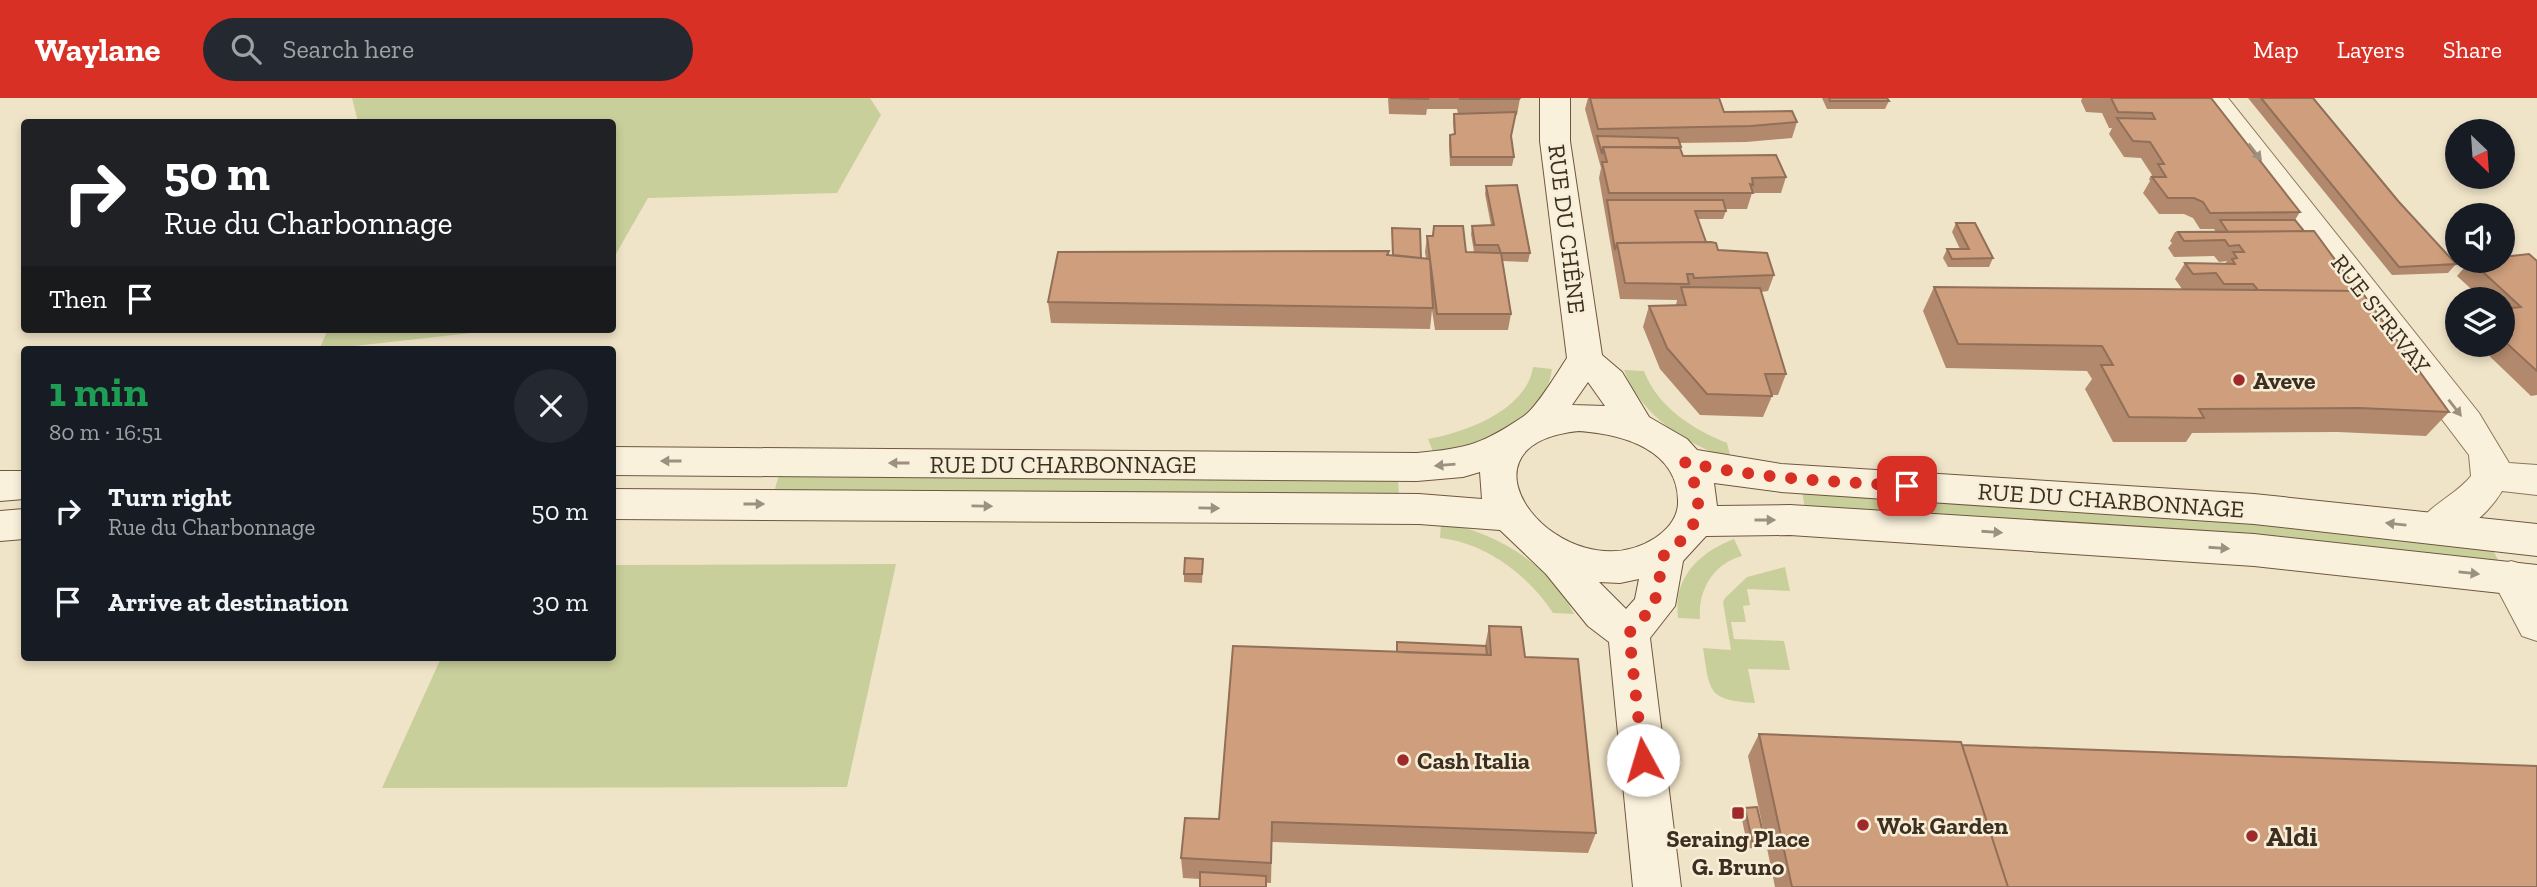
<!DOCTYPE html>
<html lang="en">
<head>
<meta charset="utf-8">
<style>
	:root { --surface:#171b24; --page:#242831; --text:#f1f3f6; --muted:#9ea1a6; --accent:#d93025 }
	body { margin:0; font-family:"Zilla Slab",serif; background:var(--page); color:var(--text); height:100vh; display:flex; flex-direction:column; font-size:26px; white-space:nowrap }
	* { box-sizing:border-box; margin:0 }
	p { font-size:23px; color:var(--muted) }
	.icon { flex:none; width:38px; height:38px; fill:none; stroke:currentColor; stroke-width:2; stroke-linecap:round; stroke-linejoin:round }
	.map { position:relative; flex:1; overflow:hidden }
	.side { position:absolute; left:21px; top:248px; width:595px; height:315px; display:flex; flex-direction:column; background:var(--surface); border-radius:7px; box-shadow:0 4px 10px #0003 }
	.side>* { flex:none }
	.top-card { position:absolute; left:21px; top:21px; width:595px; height:214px; border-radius:7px; box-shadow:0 4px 10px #0003; background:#202124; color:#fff; overflow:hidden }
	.needle { width:46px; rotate:155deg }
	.tools { position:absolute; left:2445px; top:21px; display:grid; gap:14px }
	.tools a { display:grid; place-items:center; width:70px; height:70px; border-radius:50%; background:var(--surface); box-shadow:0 4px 10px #0003; font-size:35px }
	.pin { position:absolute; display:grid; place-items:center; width:60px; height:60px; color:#fff; margin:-30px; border-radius:14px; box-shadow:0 4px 10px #0006 }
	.me { position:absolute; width:77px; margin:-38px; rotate:354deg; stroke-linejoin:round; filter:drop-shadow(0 0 5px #0008) }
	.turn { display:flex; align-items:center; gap:24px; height:147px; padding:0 28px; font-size:32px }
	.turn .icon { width:91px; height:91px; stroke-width:2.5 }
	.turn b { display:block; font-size:49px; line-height:60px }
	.then { display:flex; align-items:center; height:66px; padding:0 28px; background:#0003; gap:14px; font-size:26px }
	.round { display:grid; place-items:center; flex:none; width:74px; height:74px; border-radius:37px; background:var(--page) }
	.summary { display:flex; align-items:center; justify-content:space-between; height:119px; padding:0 28px }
	h1 { font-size:42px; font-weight:700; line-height:52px; color:#1e9e55 }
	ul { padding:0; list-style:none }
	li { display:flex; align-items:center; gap:21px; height:91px; padding:0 28px }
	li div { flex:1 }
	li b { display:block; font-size:26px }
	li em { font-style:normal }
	header { display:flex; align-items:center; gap:42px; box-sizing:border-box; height:98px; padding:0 35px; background:var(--accent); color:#fff }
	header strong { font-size:33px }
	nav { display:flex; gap:38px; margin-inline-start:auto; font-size:24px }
	.search { width:490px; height:63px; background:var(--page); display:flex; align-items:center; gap:18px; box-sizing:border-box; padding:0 24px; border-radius:38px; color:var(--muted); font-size:26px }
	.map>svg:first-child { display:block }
</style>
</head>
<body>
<header>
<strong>Waylane</strong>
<div class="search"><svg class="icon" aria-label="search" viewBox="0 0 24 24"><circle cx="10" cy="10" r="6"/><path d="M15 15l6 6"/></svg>Search here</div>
<nav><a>Map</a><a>Layers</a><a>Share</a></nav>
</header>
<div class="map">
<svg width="2537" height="789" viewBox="0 0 2537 789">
	<rect width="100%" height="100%" fill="#f0e4c8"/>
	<path fill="#c9cf9b" d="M352 0H870L881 17 837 95 648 100 613 161 612 24H358Z
		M328 231H507L319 252Z
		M1533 269 1552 271C1546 323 1477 346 1434 356L1428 341C1465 335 1527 312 1533 269Z
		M1624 272 1644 273C1657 308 1692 331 1727 345L1731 361C1686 346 1641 318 1624 272Z
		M779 377 1398 381 1399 399 774 394Z
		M1802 393 2144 414 2491 448 2500 466 1805 411Z
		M1441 425C1493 432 1551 467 1574 516L1553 515C1528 477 1486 445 1440 440Z
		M1734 441 1742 458C1713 466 1698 492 1700 521L1678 520C1673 480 1698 455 1734 441Z
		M896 466 847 689 382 690 441 560H612L613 467Z
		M1785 469 1790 493 1747 491 1750 507 1743 508 1746 524H1731L1734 541 1784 543 1790 572 1748 571 1755 605C1708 602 1710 595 1703 550L1731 552 1723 504 1725 500 1747 479Z"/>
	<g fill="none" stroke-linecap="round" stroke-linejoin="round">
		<defs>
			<path id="minor" d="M2198 0H2228L2479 315 2509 365 2537 367V397L2502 393C2487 418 2451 450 2421 441L2415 430C2427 408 2455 398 2471 378L2469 357Z
				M2511 463 2525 467 2537 488V543L2522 538 2491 479 2497 467Z"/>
			<path id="secondary" d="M1540 0H1570V43L1602 257 1622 274 1649 319 1687 341 1697 352 1781 366 2254 396 2537 426V458L2254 426 1781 394 1714 385 1717 408 1790 407 2254 436 2537 467V499L2254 468 1790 437 1706 438 1683 463 1675 508 1650 540 1681 789H1633L1609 544 1588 528 1546 476 1500 432 1419 426 612 421V391L1419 396 1482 401 1480 374 1463 379 1417 383 612 377V349L1417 355C1469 350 1482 346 1524 318 1537 309 1557 275 1567 260L1540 43ZM1588 284 1605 308 1572 307ZM1579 333C1623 336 1680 352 1678 406 1677 421 1667 432 1655 440 1565 498 1439 347 1579 333ZM1639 481 1635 501 1626 511 1599 484 1620 485Z
				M0 373H24V401L0 403Z
				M24 411V441L0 443V413Z"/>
		</defs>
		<use href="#minor" stroke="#8d765c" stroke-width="2"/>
		<use href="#secondary" stroke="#6f573f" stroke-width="2"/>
		<use href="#minor" fill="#faf1dc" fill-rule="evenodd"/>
		<use href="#secondary" fill="#faf1dc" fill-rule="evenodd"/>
	</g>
	<path fill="#b2896c" d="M1388 0H1520L1517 17H1515L1511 38 1514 59 1512 68H1450L1449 45 1450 37 1454 36 1453 24 1454 16H1458L1457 11H1427L1426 17 1389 16Z
		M1588 0H1719L1724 14 1797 24 1792 40 1746 44 1679 45 1683 58 1786 79 1781 95H1752L1747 111H1725L1726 113 1723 121H1698L1706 144 1718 152 1774 177 1768 193 1761 194 1786 276 1778 297H1771L1772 298 1763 319 1700 317 1660 271 1643 229 1649 208 1676 207 1677 202 1620 201 1599 80 1601 70 1585 11Z
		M1822 0H1887L1889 3 1885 11H1827Z
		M2082 0H2211L2300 114 2295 122 2304 133 2358 193 2449 314 2426 338 2338 334 2192 335 2186 344H2113L2085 291 2092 281 2087 273 1946 270 1923 213 1934 189 2182 191 2175 181 2185 165 2225 166 2227 163 2219 164 2214 158 2174 159 2168 150 2172 145 2170 143 2175 134H2216L2214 131H2200L2193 120 2184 116H2159L2143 95 2150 83 2149 81 2152 77 2141 60 2124 59 2109 36 2112 30H2109L2102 15 2086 14 2081 3Z
		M2248 0H2313L2399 104 2456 166 2448 175 2392 177Z
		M1486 88 1530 155 1528 164 1502 163 1511 216 1508 232H1435L1432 212 1430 231 1051 225 1048 204 1389 153V157H1392V130L1421 160H1426L1425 154 1427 138H1432L1434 128 1466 154H1474L1471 136 1472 128 1491 127 1485 96Z
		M1956 125 1993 160 1989 169H1948L1943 160 1947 151H1960L1952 134Z
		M2470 163H2537V297L2531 298 2478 247H2502V201H2482L2457 178Z
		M1203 461 1202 485 1184 484V476Z
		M1489 528 1525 559 1596 735 1588 755 1272 744 1271 785 1183 780 1181 760 1219 721 1396 554 1397 544 1485 548Z
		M1759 636 1962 647 2537 789H1775L1748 658Z
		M1745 710 1765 744 1761 751 1748 750 1741 717Z"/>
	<path fill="#cf9f7d" stroke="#916f58" stroke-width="2" d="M1390 0H1428V1Z
		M1460 0H1520L1519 1H1460Z
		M1590 0H1719L1724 14 1792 13 1797 24 1751 28 1598 31Z
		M1829 0H1887L1889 3H1830Z
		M2111 0H2211L2300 114 2210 115 2203 104 2194 100H2168L2152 79H2166L2158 66H2164L2150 44 2133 43 2117 20 2155 21 2152 15 2118 14Z
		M2261 0H2313L2399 104 2456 166 2399 169Z
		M1516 14 1511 38 1514 59H1451L1450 37 1455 36 1454 16Z
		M1597 38 1678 40 1681 49H1603L1602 56Z
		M1603 49 1680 50 1683 58 1776 57 1786 79 1752 80 1753 87 1750 86 1753 95H1609L1602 64H1607Z
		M1517 87 1530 155H1501L1498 147H1475L1472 128 1494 127 1486 88Z
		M1607 102H1723L1726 113H1695L1706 144 1617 145 1615 152Z
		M2220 122H2295L2304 133 2228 134Z
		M1956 125H1975L1993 160 1952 161 1947 151H1969Z
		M1434 128H1463L1466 154 1501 155 1511 216H1437L1427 138H1433Z
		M1392 130 1420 131 1421 160 1393 157Z
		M2314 133 2358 193 2258 192 2253 186H2224L2216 175 2193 176 2185 165 2235 166 2232 161 2237 160 2233 154H2244L2239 147 2229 148 2225 142 2184 143 2178 134Z
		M1711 144 1716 145 1718 152 1767 155 1774 177 1694 180 1693 176H1687L1689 186 1625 185 1617 145Z
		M1389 153 1387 157 1430 161 1433 210 1048 204 1058 154Z
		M2529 156 2537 163V273L2502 241V211L2521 209 2471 163H2502V159Z
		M1681 189 1760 190 1786 276H1765L1772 298 1707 296 1667 250 1649 208 1686 207Z
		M1934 189 2361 193 2449 314 2359 310 2199 311 2204 320 2129 319 2101 267H2113L2102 248 1958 246Z
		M1185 460 1203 461 1202 476H1184Z
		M1489 528 1521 529 1525 559 1578 561 1596 735 1272 724 1271 765 1181 760 1185 720 1219 721 1233 548 1491 557Z
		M1397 544 1486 548 1487 557 1397 554Z
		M1759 636 1961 644 2008 789H1792Z
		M1962 647 2537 668V789H2008Z
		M1757 709 1765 744 1752 743 1745 710Z
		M1200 774 1266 778V789H1200Z"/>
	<defs><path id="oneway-solid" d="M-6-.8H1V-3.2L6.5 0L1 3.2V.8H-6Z" transform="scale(1.75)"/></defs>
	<g fill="#9c907e">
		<use href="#oneway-solid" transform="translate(2255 54) rotate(52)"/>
		<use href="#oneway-solid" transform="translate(2455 310) rotate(52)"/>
		<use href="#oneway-solid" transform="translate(671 363) rotate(-180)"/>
		<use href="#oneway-solid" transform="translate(899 365) rotate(-180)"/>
		<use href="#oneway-solid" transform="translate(1445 367) rotate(175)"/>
		<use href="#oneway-solid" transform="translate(754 406)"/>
		<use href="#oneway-solid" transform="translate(982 408) rotate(1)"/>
		<use href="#oneway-solid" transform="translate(1209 410) rotate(1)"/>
		<use href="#oneway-solid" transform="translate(1765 422)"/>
		<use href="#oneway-solid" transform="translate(2396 426) rotate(-174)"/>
		<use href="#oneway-solid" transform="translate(1992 434) rotate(4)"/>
		<use href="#oneway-solid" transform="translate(2219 450) rotate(4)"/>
		<use href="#oneway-solid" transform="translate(2469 475) rotate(6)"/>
	</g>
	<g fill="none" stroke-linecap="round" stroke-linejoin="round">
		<path stroke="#d93025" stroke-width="12" stroke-dasharray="0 21.6" d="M1643 662 1629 535 1654 508 1664 457C1702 429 1707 406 1685 364 1758 381 1832 383 1907 388"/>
	</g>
	<g fill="#9e2a2b" stroke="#f7eed8" stroke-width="2.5">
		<circle cx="2239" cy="282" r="7"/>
		<circle cx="1403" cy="662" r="7"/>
		<rect x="1731" y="708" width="14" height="14" rx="3.5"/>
		<circle cx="1863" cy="727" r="7"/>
		<circle cx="2252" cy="738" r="7"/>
	</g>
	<g text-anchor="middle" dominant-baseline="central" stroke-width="5" stroke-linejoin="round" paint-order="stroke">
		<g font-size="24" fill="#3d2e20" stroke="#f7eed8">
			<text transform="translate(1567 131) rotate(83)">RUE DU CHÊNE</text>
			<text transform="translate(2381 216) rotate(52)">RUE STRIVAY</text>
			<text x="1063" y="366">RUE DU CHARBONNAGE</text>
			<text transform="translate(2111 402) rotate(4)">RUE DU CHARBONNAGE</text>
		</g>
		<g font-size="24" font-weight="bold" fill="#3d2e20" stroke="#f7eed8" text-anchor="start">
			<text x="2253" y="282">Aveve</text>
			<text x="1417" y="662">Cash Italia</text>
			<text x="1877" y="727">Wok Garden</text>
			<text x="1738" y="740" text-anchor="middle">Seraing Place<tspan x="1738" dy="28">G. Bruno</tspan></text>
		</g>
		<g font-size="28" font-weight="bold" fill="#3d2e20" stroke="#f7eed8" text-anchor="start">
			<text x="2266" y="738">Aldi</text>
		</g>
	</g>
</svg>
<div class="tools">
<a><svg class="needle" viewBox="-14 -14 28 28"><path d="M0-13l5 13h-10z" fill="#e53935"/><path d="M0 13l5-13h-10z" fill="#9ea1a6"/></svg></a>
<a><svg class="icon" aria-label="sound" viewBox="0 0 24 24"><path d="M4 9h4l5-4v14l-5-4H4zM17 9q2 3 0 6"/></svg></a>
<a><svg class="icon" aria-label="layers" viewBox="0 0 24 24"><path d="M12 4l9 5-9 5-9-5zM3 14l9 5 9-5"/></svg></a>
</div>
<div class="pin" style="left:1907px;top:388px;background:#d93025"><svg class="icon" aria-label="arrive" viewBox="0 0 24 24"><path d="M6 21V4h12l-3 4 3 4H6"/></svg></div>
<svg class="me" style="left:1643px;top:662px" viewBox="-20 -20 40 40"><circle r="19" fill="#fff"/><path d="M0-13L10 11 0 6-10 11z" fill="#d93025"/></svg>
<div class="top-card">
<div class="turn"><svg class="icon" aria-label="right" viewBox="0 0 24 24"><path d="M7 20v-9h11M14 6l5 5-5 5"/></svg><div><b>50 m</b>Rue du Charbonnage</div></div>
<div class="then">Then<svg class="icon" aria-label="arrive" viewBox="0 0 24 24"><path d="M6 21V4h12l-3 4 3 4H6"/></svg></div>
</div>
<section class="side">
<div class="summary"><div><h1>1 min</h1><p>80 m · 16:51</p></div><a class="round"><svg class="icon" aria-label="close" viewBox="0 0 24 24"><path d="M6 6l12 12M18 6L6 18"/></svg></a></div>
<ul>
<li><svg class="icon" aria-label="right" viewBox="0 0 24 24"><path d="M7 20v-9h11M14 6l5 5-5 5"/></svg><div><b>Turn right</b><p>Rue du Charbonnage</p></div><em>50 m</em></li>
<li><svg class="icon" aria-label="arrive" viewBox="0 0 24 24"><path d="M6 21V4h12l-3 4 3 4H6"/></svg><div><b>Arrive at destination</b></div><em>30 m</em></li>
</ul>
</section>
</div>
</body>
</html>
